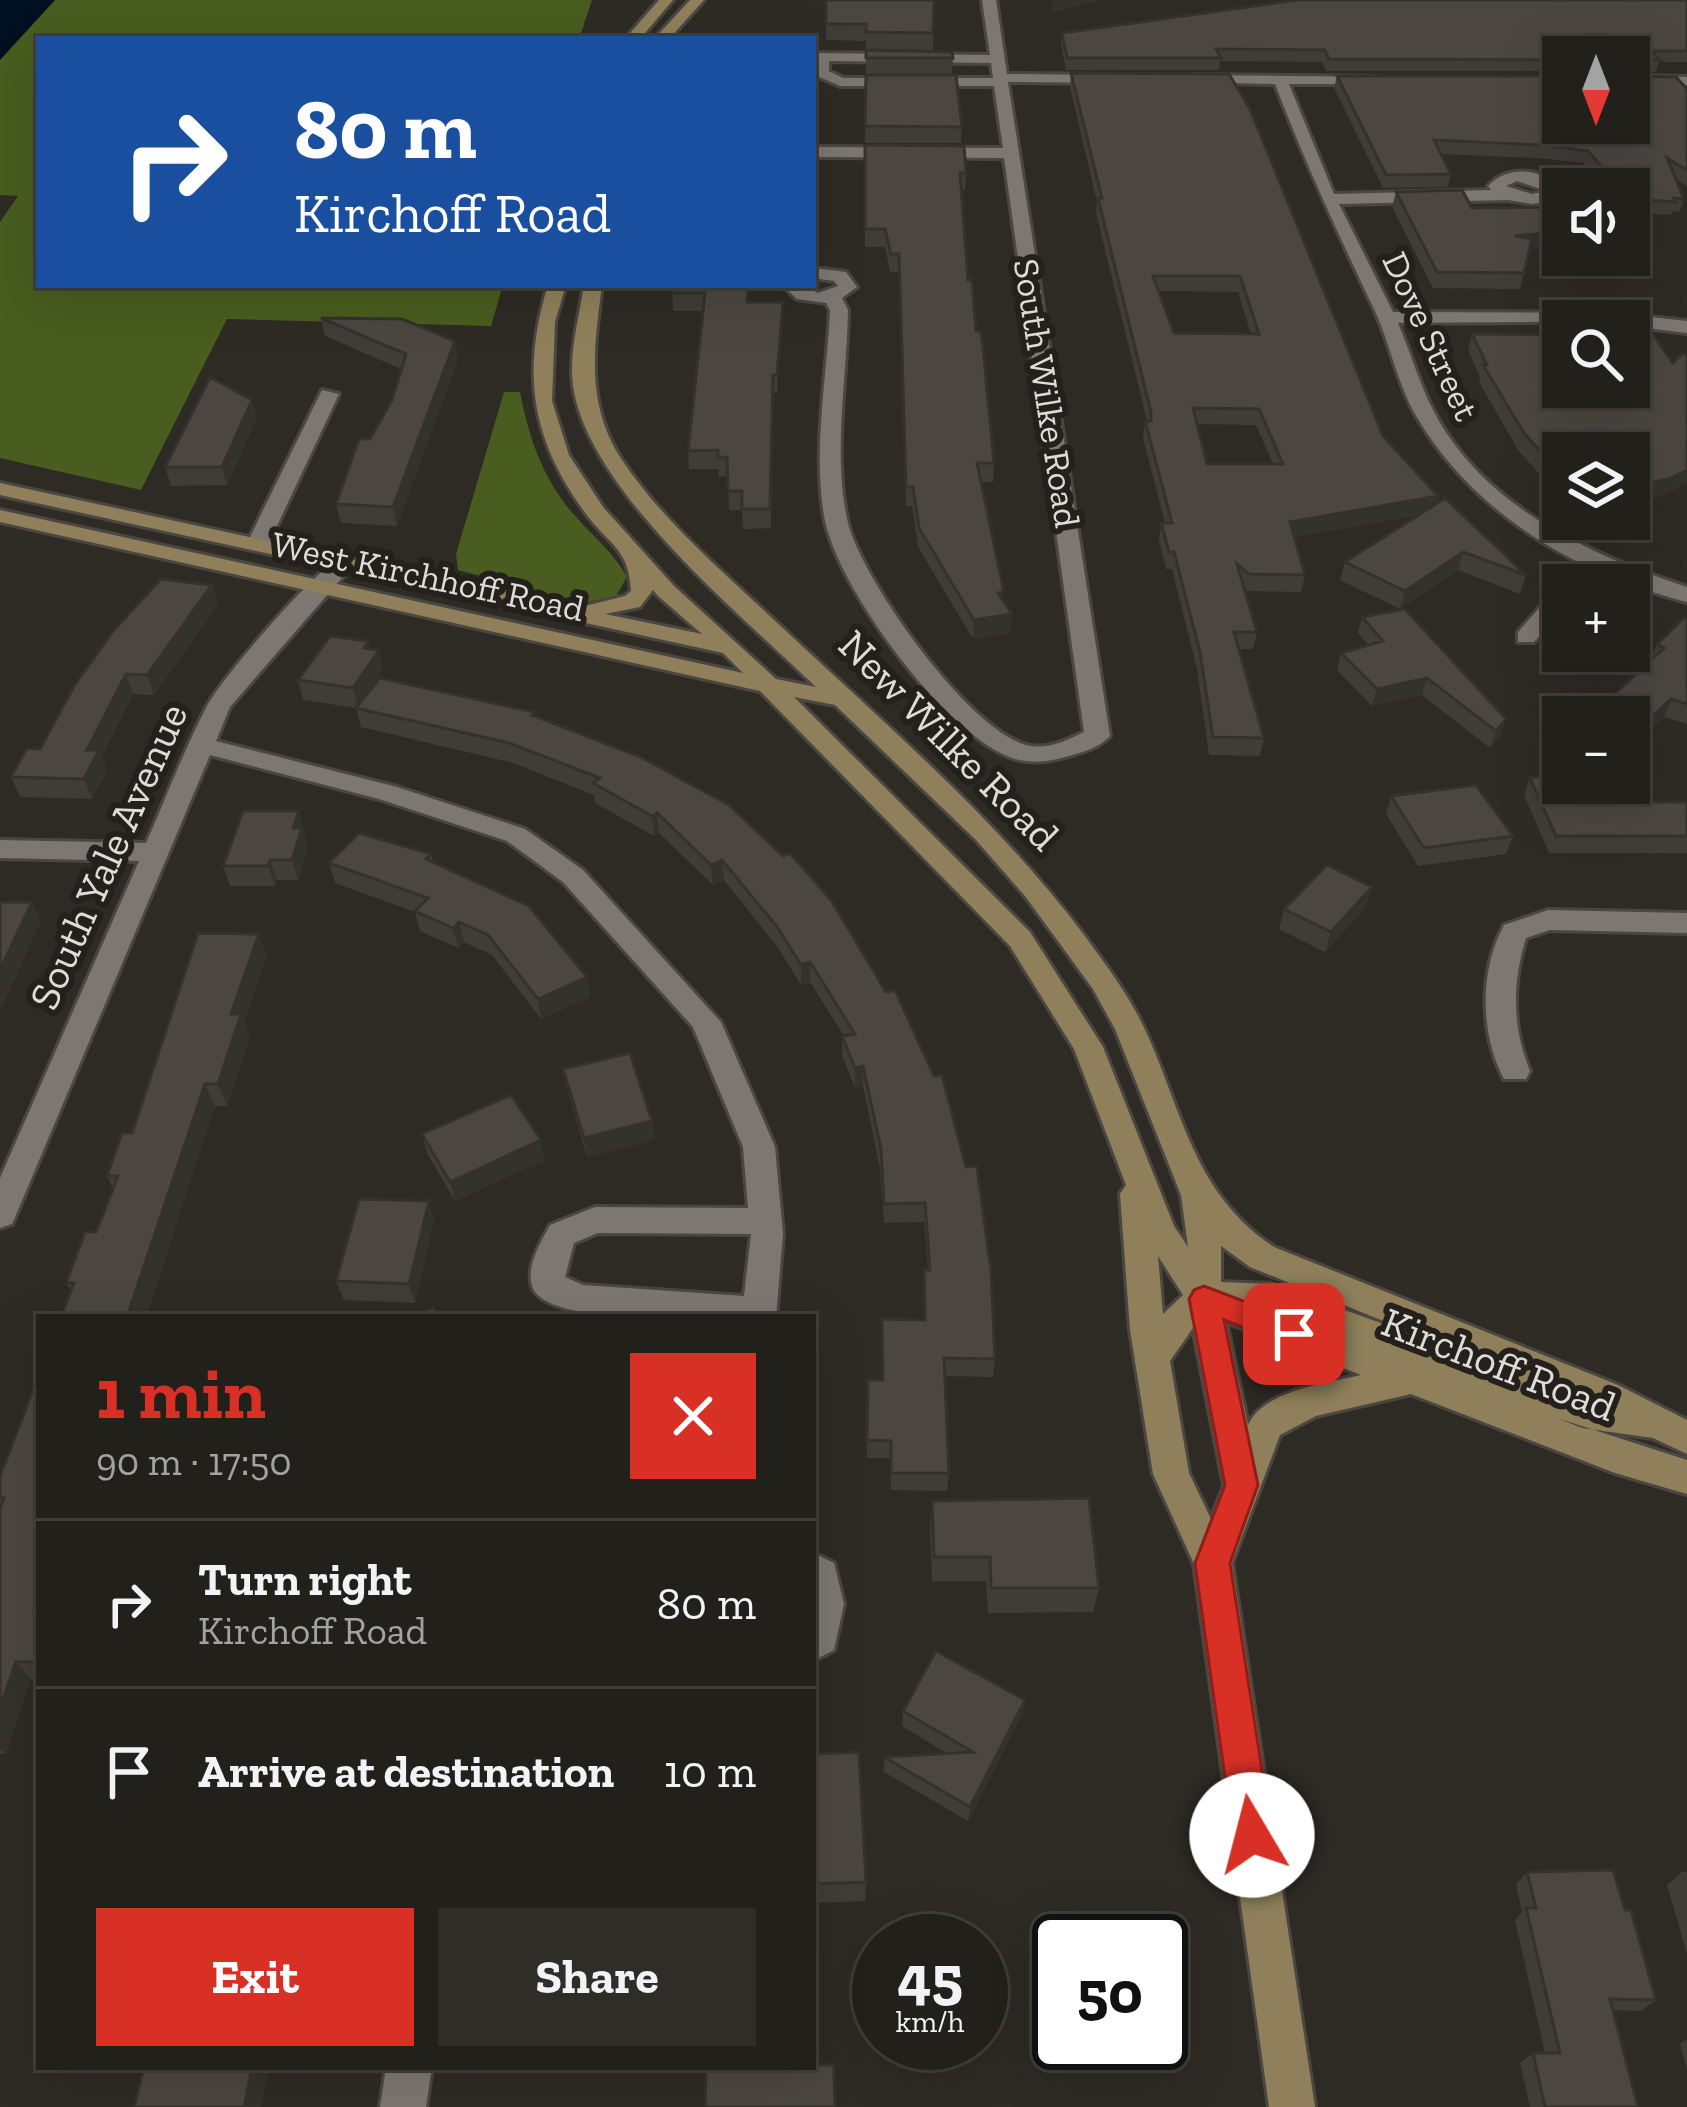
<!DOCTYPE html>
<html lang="en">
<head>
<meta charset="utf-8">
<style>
	:root { --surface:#22201b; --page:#2e2d28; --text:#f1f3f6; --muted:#a2a3a3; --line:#3f3e3a; --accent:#d93025 }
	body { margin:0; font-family:"Zilla Slab",serif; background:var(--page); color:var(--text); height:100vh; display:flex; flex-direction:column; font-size:45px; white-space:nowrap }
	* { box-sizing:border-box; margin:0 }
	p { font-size:39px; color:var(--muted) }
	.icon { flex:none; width:66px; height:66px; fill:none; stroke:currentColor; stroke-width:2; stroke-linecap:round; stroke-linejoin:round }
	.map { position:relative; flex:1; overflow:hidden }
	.drawer { position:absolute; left:36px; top:1314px; width:780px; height:756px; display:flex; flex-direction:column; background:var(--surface); border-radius:0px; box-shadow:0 12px 48px #0002,0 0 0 3px var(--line) }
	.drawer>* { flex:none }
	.hud { position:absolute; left:36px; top:36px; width:780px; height:252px; border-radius:0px; box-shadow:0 12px 48px #0002,0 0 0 3px var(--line); background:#1a4fa0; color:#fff; overflow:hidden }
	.needle { width:78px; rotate:180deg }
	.fabs { position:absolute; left:1542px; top:36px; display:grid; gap:24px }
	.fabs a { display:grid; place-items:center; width:108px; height:108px; border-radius:0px; background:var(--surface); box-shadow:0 12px 48px #0002,0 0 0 3px var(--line); font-size:60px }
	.speed { position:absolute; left:852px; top:1914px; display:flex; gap:24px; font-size:60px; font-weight:700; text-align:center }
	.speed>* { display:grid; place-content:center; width:156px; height:156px; border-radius:50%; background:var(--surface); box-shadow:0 12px 48px #0002,0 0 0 3px var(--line); line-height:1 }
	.speed small { font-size:30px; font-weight:400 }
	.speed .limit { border:6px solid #111; border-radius:18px; background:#fff; color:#111 }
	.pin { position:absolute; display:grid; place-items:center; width:102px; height:102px; color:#fff; margin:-51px; border-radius:24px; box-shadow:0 6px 18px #0006 }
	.me { position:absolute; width:132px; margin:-66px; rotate:352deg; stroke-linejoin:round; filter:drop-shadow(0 0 9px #0008) }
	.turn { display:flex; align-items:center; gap:42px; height:252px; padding:0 60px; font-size:54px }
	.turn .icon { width:156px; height:156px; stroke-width:2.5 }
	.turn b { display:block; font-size:84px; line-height:102px }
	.round { display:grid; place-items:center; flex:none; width:126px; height:126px; border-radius:0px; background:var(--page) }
	.head { display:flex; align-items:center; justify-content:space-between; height:204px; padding:0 60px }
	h1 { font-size:72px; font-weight:700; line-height:90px; color:var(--accent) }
	.primary-button { display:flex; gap:24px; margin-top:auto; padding:24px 60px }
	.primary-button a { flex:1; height:138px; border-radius:0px; background:var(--accent); color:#fff; font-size:48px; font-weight:700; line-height:138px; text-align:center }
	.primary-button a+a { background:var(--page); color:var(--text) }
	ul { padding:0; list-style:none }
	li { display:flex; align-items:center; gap:36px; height:168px; padding:0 60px; border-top:3px solid var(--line) }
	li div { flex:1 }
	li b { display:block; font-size:45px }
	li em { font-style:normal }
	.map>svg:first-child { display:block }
</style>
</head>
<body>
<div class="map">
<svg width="1687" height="2107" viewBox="0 0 1687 2107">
	<rect width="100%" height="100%" fill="#2e2a24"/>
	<path fill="#485d1f" d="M0 0H592L579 39H39V285H503L491 326 227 319 141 490 0 458V222L18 196 0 195Z
		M504 392H520C528 433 540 471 566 505 585 530 612 549 627 577L616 596 582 603 458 570 456 554Z"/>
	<path fill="#001020" d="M0 0H55L0 60Z"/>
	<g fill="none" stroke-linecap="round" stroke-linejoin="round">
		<defs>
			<path id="street" d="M982 0H996L1007 74 1109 75 1116 79 1109 83 1008 82 1110 736C1100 747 1084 752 1069 756 1049 762 1027 765 1007 756 941 728 840 590 825 521 812 454 827 378 830 310L826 303 797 299 782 285H801L818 293 838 286 834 281 813 278V268L846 272 857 287 842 298 848 310C847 378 832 456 848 523 861 578 972 737 1031 746 1050 749 1067 740 1084 732L1004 158 813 157V147L1003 148 994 86H840L817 76 813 53 990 55ZM829 61 991 63 993 78H843L829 71Z
				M1193 75 1378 77 1373 84H1289L1334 194 1491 190 1488 186C1508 165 1539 168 1561 187L1557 200 1532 204 1508 200 1339 204 1393 312 1614 313 1687 321V333L1629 326V321L1398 323C1410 351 1419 383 1433 410 1483 507 1589 554 1687 587V602C1577 574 1473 514 1415 414 1397 382 1390 344 1375 311 1339 236 1305 162 1275 84L1188 82ZM1517 181 1546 191 1532 194 1506 186Z
				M1629 76 1687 77V85L1629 84Z
				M322 390 339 394 269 543 266 548H250L247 543Z
				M344 556 355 563 230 707 216 741 397 787 525 829 583 870 721 1022 775 1147 783 1234 776 1317C736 1317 544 1330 532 1286 526 1265 541 1242 550 1225L595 1207 748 1208 743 1147 693 1027 563 882 507 841 379 799 210 755 16 1215 12 1224 0 1228V1178L139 861 0 858V840L146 843C167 796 184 750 206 708 219 681 319 564 344 556ZM598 1233 751 1234 744 1296 583 1285 565 1277 574 1243Z
				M1563 588V609L1534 642H1518V632L1555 590Z
				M1548 910 1687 913V933L1550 930 1526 938C1512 983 1512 1028 1530 1071L1526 1079H1504C1480 1034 1479 971 1504 925Z
				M813 1553 834 1563 844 1604 834 1650 813 1661Z
				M386 2067H432L426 2107H380Z"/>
			<path id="secondary" d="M659 0H673L640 39H625Z
				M690 0H704L669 39H654Z
				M548 285H566L555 322 552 401 569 455 603 507 674 586 776 679 816 687C743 616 569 476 572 368 572 341 580 312 584 285H602C594 348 585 404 622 460 662 520 720 569 772 618 879 719 995 816 1084 935 1107 966 1131 998 1147 1034 1184 1117 1195 1194 1274 1247L1618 1385 1687 1420V1454L1653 1438 1582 1428 1557 1418 1687 1460V1494L1615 1473 1411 1394 1316 1416 1280 1435 1232 1563 1315 2107H1269L1194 1564 1153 1474 1130 1330 1120 1194 1126 1185 1074 1049 1010 946 760 691 0 522V510L743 673 723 653 0 495V483L577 608 625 596 631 591C629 548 610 546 586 514 531 439 521 373 548 285ZM653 590 658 596 702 634 605 614 640 607ZM794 697 835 705 976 840 1025 896 1093 989 1115 1029 1181 1195 1188 1247 1174 1226 1103 1047 1030 932ZM1221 1246 1250 1267 1445 1346 1272 1284 1221 1282ZM1158 1256 1183 1295 1163 1314ZM1226 1322 1361 1375C1327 1383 1264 1390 1248 1425ZM1193 1328 1224 1486 1211 1519 1189 1473 1170 1361Z"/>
		</defs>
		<use href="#street" stroke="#4a4742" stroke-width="6"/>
		<use href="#secondary" stroke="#4a4742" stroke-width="6"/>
		<use href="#street" fill="#7c7771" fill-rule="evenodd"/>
		<use href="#secondary" fill="#8f805b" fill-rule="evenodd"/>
	</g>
	<path fill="#403d37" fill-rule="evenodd" d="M826 0H934L933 50 866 49V41L826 40Z
		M1540 0H1687V62H1659L1656 72H1629L1563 57V71H1326L1322 62 1220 61 1219 70H1066L1061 45 1062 33Z
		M866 50 953 58 952 74H866Z
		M1071 73 1383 436 1436 504 1526 575 1520 594 1458 570 1400 609 1340 580 1345 562 1419 515 1294 537 1305 575 1301 592 1245 591 1257 632 1253 649H1239L1264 738 1260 756 1209 755 1197 669 1172 569H1166L1159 540 1161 523H1165L1143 438 1145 421H1147L1096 213 1097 202 1070 87ZM1159 291 1238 292 1251 334 1174 333ZM1197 424 1256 425 1273 464H1207Z
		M866 75 962 127 961 143H865Z
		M1337 76H1633L1687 89V186L1676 179 1684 199 1679 212 1672 211 1671 215 1629 212V189H1606L1584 163 1538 158 1441 154 1451 174 1448 187 1383 188 1334 88Z
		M865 145 966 173 965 190H961L968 280 994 463 993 482H981L1003 600 1012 614 1010 633 973 639 918 547 912 506H906L899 272H890L885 247H865Z
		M1396 192 1472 208 1563 207V246L1529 250 1520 289 1433 288 1392 207Z
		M672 285 749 302H783L777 393H773L771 528 743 529 742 510H729L728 476 719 477 718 469H689L688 451 703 311H673Z
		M321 318 458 360 397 526 341 523 336 504 392 400 401 369 325 336Z
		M1472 334 1563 335V387H1629V336H1654L1673 363 1684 352 1687 357V483L1662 496 1629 504V453H1563V486L1548 475H1540L1518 450 1479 382 1480 377 1468 350Z
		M257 418 227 485 171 486 165 467Z
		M212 585 218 605 154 695 133 694 102 756 107 770 92 799 20 797 11 777Z
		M1362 617 1506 719 1500 736 1490 748 1422 695 1372 706 1337 670 1341 653 1368 645 1358 633Z
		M1687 619V724L1664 717 1629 750V717L1657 644Z
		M370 649 379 650 383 670 366 695 534 712 535 716 783 856 995 1359 993 1377 945 1376 949 1473 947 1491 891 1490 890 1458H867L868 1380H882L924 1320V1270H928L924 1222 884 1223 880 1168 863 1086 855 1088 842 1056V1036H844L810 982 801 985 778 948 724 880 713 885 659 833 654 836 595 803 594 795 513 763 361 727 356 708 303 700 298 680Z
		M1557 762 1625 802H1687V853H1549L1524 795 1530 778 1552 775Z
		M1391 796 1513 836 1506 854 1418 866 1386 814Z
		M299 811 308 848 298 880H277L275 886H230L223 866Z
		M431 854 433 863 587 977 590 997 541 1019 492 955 464 942 458 948 420 931 415 912 335 883 329 863Z
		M1372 887 1366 907 1325 952 1279 929 1284 909Z
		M267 956 244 1021 250 1036 227 1106H215L146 1317H61L71 1291 66 1283 96 1232 113 1189 107 1176 132 1133Z
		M563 1069 652 1121 655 1140 587 1157 567 1088Z
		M422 1134 545 1160 455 1201 427 1153Z
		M434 1220 415 1303 344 1300 336 1281Z
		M39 1374V1679H31L6 1754H0V1476Z
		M932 1501 1099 1588 1093 1612 988 1613 986 1581H932L930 1526Z
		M903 1711 1022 1715 968 1821 884 1772V1757L948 1754 902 1726Z
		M813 1754 866 1882 865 1901 813 1903Z
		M1527 1872 1656 2000 1641 2011 1613 2010 1638 2107H1530L1520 2063 1533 2053H1545L1515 1920 1522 1912 1516 1884Z
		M1682 1872H1687V1954L1667 1885Z
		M1687 2039V2070L1680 2044Z"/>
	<path fill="#34322d" d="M1057 0H1103L1051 13 1052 1Z
		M1563 231V246L1510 252 1515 236Z
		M783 302V319L777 393V375Z
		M455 341 458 360 397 526 393 507Z
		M252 400 257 418 227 485 222 467Z
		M1687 470V483L1662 496 1629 504V488Z
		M1438 496 1434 512 1286 539 1290 522Z
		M1463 552 1458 570 1400 609 1405 591Z
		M212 585 218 605 154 695 147 675Z
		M1012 614 1010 633 973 639 974 620Z
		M368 641 373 659 379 650 383 670 358 708 353 688 364 648Z
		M126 674 133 694 102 756 107 770 92 799 84 779 87 750Z
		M1427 678 1422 695 1372 706 1377 689Z
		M1671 699 1664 717 1629 750V739Z
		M1506 719 1500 736 1490 748 1496 731Z
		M299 811 308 848 298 880 292 860 293 828Z
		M657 813 659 833 654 836 652 816Z
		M270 860 277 880 275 886 268 866Z
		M722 860 724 880 713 885 711 865Z
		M1372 887 1366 907 1325 952 1331 932Z
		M32 902 41 922 0 1012V970Z
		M459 922 464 942 458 948 453 928Z
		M259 934 267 956 244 1021 250 1036 227 1106 218 1084 231 1014Z
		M810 962V982L801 985V965Z
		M587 977 590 997 541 1019 538 999Z
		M863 1066V1086L855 1088V1068Z
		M205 1084 215 1106 146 1317H127Z
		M652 1121 655 1140 587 1157 584 1138Z
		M541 1140 545 1160 455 1201 450 1182Z
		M429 1201 434 1220 415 1303 409 1284Z
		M16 1662 31 1679 6 1754 0 1748V1707Z
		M1025 1700 1022 1715 968 1821 970 1807Z
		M252 2067H270L261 2107H244Z"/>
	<path fill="#4b4740" stroke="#34322d" stroke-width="3" fill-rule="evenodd" d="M826 0H934L933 33 866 32V24H826Z
		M1297 0H1687V51H1651L1660 60H1633L1629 70V57H1563V60L1329 59 1325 50 1216 49 1221 58H1067L1062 33Z
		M866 50 952 52 953 58H866Z
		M1071 73 1229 74 1250 109 1383 436 1438 496 1290 522 1305 575 1249 574 1237 564 1257 632H1234L1264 738 1213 737 1200 652 1174 552H1169L1161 523H1172L1145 421H1151V412L1098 198H1102ZM1153 276H1240L1259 334 1174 333ZM1193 408 1259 409 1283 464H1207Z
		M1629 73 1633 76 1676 77 1687 89V170L1667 158 1684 199 1674 198 1676 202 1629 199V189H1621L1588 151 1542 145 1434 140 1451 174 1386 175 1337 76H1563V123H1629Z
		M866 75H956L962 127 865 126Z
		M865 145 964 146 966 173H960L968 280H972L976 331H981L983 347 994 463H977L1004 592 998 593 1012 614 974 620 919 528 913 487H906L899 254H891L885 229H865Z
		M1462 190 1472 208 1563 207V231L1515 236 1532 239 1524 273 1437 272 1396 192Z
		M672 285H748L747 302H783L777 375H773L770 509H742V491H728L727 457 718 458V450L688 451 705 293H672Z
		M321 318 402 319 455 341 393 507 336 504 359 439H370L392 400 406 354Z
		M1472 334 1563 335V387H1629V336H1654L1673 363 1684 352 1687 357V470L1669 479 1629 488V453H1563V465L1553 458H1546L1524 433 1483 365H1487Z
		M210 377 252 400 222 467H165Z
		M1445 498 1526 575 1463 552 1405 591 1345 562Z
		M161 579 212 585 147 675 126 674 87 750H99L84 779 11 777 27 748 40 749 74 686 114 630Z
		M1405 609 1506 719 1496 731 1427 678 1377 689 1341 653 1383 641 1362 617Z
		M1684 618 1687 619V704L1671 699 1629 739V717H1590L1664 648 1657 644Z
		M330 636 368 641 364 648 379 650 353 688 298 680Z
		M380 678 534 712 532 715 641 757 729 805 783 856 790 853 831 900 886 992 895 990 934 1076 942 1075 966 1167 977 1166 991 1271 995 1359 944 1358 949 1473H891V1441L867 1440 868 1380H883L882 1319 925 1320 924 1270H930L925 1203 884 1204 881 1149 863 1066 855 1068 842 1036 855 1034 810 962 801 965 778 928 722 860 711 865 657 813 652 816 593 783 600 778 509 743 356 708Z
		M1557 762H1563V783H1616L1625 802H1687V836H1556L1530 778 1558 774Z
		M1476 785 1513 836 1424 848 1391 796Z
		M243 811H299L293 828H302L292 860H270L268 866H223Z
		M359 833 431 854 426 859 529 906 587 977 538 999 488 935 459 922 453 928 415 911 428 898 329 863Z
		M1327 865 1372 887 1331 932 1284 909Z
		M0 902H32L0 970Z
		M198 933 259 934 231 1014H241L218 1084H205L127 1317H61L74 1283H66L85 1232H96L118 1176H107L122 1133H132Z
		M630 1053 652 1121 584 1138 563 1069Z
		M511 1095 541 1140 450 1182 422 1134Z
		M359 1199 429 1201 409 1284 336 1281Z
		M433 1307 441 1317H416Z
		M39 1374V1596L34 1611H39V1653L36 1662H16L0 1707V1508L4 1498H0V1476Z
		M1089 1498 1099 1588H991L990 1557H934L932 1501Z
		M936 1651 1025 1700 970 1807 884 1757 973 1752 903 1711Z
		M859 1752 866 1882 813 1884V1754Z
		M1613 1870 1625 1910H1631L1656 2000 1610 1999 1638 2107H1545L1533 2053H1560L1526 1908H1536L1527 1872Z
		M813 2065H834L835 2107H705L706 2068 813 2067Z
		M144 2067H252L244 2107H134Z"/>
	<path fill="#d93025" stroke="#8d1f18" stroke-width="3" d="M1204 1286 1306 1325 1310 1334 1306 1344 1294 1347 1224 1320 1258 1485 1230 1563 1272 1835 1266 1849 1252 1854 1239 1849 1233 1835 1195 1563 1225 1485 1189 1299 1194 1290Z"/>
	<g text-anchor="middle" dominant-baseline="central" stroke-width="12" stroke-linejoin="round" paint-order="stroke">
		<g font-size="36" fill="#dedbd8" stroke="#24201b">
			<text transform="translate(1431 336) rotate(65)">Dove Street</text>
			<text transform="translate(1047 393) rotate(81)">South Wilke Road</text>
			<text transform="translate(428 576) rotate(12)">West Kirchhoff Road</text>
		</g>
		<g font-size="42" fill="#dedbd8" stroke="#24201b">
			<text transform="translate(949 740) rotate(45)">New Wilke Road</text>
			<text transform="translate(108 856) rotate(-66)">South Yale Avenue</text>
			<text transform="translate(1499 1364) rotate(21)">Kirchoff Road</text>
		</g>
	</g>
</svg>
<div class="fabs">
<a><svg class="needle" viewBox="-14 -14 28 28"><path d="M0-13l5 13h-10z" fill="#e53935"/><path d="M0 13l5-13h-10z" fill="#a2a3a3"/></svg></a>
<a><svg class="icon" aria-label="sound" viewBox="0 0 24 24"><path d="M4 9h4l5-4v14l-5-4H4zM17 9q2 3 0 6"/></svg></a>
<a><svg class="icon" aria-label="search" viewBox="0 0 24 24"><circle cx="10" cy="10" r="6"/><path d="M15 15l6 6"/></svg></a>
<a><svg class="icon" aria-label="layers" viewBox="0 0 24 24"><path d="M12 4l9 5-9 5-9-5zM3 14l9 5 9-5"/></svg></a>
<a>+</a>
<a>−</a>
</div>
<div class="speed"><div>45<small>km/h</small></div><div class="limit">50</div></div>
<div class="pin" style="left:1294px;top:1334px;background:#d93025"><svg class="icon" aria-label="arrive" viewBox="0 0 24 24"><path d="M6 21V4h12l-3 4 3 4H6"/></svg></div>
<svg class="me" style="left:1252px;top:1835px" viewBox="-20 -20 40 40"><circle r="19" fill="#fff"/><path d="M0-13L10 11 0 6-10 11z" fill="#d93025"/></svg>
<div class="hud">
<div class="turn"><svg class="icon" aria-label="right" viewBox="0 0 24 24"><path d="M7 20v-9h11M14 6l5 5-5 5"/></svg><div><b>80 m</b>Kirchoff Road</div></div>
</div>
<section class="drawer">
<div class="head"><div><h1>1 min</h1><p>90 m · 17:50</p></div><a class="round" style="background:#d93025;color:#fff"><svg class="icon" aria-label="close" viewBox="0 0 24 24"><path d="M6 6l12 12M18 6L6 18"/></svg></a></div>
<ul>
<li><svg class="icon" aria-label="right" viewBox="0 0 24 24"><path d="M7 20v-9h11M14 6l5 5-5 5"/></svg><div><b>Turn right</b><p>Kirchoff Road</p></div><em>80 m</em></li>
<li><svg class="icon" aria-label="arrive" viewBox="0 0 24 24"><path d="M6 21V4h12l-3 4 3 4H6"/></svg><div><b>Arrive at destination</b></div><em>10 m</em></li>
</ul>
<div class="primary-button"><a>Exit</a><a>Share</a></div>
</section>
</div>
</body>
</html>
